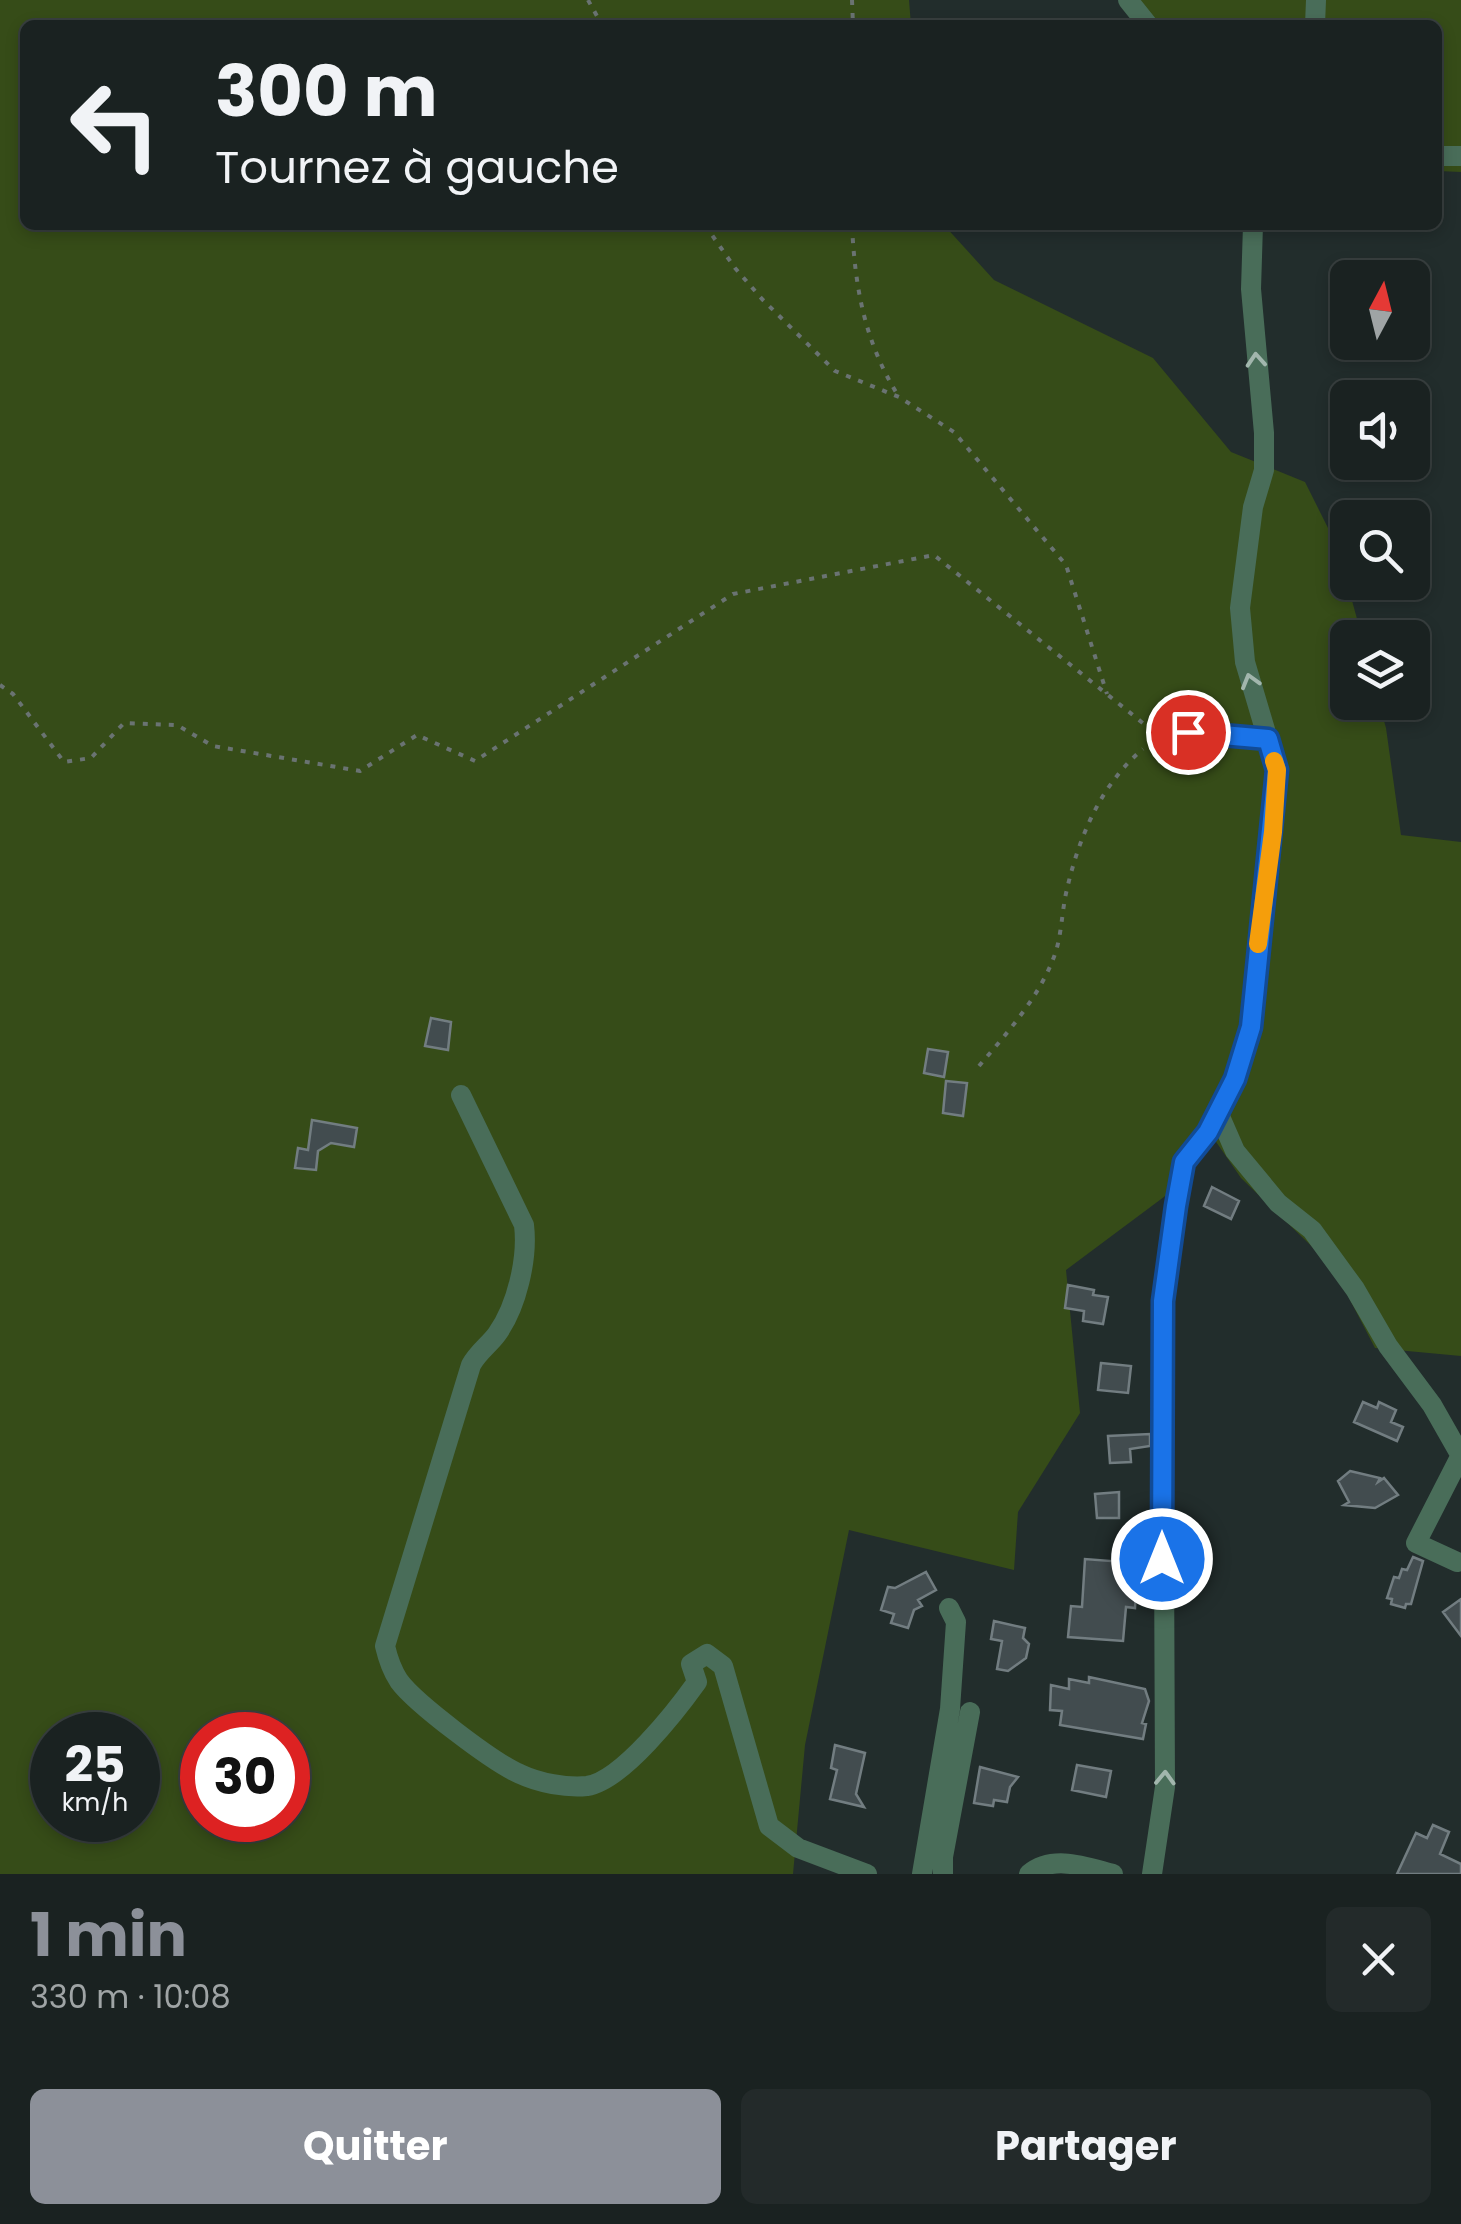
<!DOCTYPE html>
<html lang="fr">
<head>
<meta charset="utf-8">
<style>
	:root { --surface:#1a2221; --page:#232a2a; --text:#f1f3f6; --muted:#9fa4a5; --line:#383f3f; --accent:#8c9099 }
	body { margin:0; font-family:Poppins,sans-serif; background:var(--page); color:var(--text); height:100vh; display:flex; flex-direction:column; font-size:38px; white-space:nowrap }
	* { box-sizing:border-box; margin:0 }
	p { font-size:32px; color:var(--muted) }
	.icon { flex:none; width:55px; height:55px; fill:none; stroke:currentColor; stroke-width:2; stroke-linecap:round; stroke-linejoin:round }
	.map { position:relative; height:1874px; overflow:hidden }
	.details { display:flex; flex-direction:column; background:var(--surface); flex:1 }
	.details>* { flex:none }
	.guide { position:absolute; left:20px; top:20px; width:1422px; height:210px; border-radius:15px; box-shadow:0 5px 15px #0003,0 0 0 2px var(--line); background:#1a2221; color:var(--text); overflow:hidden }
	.needle { width:65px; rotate:7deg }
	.tools { position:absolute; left:1330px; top:260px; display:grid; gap:20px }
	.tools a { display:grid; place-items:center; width:100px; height:100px; border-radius:15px; background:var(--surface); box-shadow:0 5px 15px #0003,0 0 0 2px var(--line); font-size:50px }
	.speed { position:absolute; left:30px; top:1712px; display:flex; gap:20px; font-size:50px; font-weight:700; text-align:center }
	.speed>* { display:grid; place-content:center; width:130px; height:130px; border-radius:50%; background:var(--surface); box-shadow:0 5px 15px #0003,0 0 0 2px var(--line); line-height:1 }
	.speed small { font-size:25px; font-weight:400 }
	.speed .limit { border:15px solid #d22; background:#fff; color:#111 }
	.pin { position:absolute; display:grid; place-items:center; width:85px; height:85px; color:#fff; margin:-42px; border:5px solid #fff; border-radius:50%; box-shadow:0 2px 10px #0007 }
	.me { position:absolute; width:110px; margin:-55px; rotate:0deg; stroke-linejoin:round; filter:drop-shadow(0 0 8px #0008) }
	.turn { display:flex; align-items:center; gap:35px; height:210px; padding:0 30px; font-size:45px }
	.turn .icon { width:130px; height:130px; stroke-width:2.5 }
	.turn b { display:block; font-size:70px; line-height:85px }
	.round { display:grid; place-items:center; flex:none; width:105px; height:105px; border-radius:15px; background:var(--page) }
	.headline { display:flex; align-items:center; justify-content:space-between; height:170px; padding:0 30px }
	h1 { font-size:60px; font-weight:700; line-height:75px; color:var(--accent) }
	.button { display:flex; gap:20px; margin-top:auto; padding:20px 30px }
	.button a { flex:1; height:115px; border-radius:15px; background:var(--accent); color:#fff; font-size:40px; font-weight:700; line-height:115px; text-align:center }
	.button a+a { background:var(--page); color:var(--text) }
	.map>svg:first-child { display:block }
</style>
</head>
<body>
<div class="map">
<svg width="1461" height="1874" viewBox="0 0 1461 1874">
	<rect width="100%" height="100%" fill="#222d2c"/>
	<path fill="#364c18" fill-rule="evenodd" d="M0 0H909L911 25H25V225H944L994 280 1153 358 1231 452 1305 482 1337 546 1362 637 1348 638V702L1379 703 1386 728 1401 835 1461 842V1356L1375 1348 1333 1267 1241 1178 1212 1136 1188 1179 1066 1270 1080 1413 1018 1512 1014 1570 849 1530 805 1745 793 1874H0ZM52 1735H138V1820H52ZM202 1735H288V1820H202Z
		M1120 0H1461V172L1438 171V25H1139Z"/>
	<path fill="#424c4f" stroke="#727d81" stroke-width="2.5" d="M431 1018 451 1022 448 1050 425 1046Z
		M928 1049 948 1052 944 1077 924 1073Z
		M946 1081 967 1083 963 1116 943 1113Z
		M312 1120 357 1128 354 1147 331 1143 318 1151 316 1170 295 1168 298 1148 308 1150Z
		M1212 1187 1239 1201 1231 1219 1204 1206Z
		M1068 1285 1094 1290 1093 1295 1108 1297 1103 1324 1083 1321 1084 1311 1065 1308Z
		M1101 1363 1131 1366 1128 1393 1098 1390Z
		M1363 1402 1377 1408 1379 1402 1396 1410 1391 1422 1403 1427 1397 1441 1354 1422Z
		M1150 1434V1446L1130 1449 1131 1462 1110 1463 1108 1436Z
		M1350 1471 1380 1478 1378 1482 1384 1478 1398 1495 1375 1508 1344 1505 1349 1502 1338 1481Z
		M1119 1492V1518H1097L1095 1494Z
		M1125 1538 1139 1539 1135 1608 1126 1607 1123 1641 1068 1637 1071 1606 1082 1607 1085 1559 1123 1562Z
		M1413 1557 1423 1561 1411 1604H1406L1405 1608 1391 1604 1392 1599 1387 1598 1394 1577 1399 1578 1402 1569 1407 1570Z
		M926 1572 936 1590 918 1600 922 1606 914 1610 908 1628 891 1623 894 1614 881 1610 888 1587 895 1588Z
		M1461 1599V1636L1443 1612Z
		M994 1621 1025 1628 1023 1638 1029 1644 1026 1658 1008 1671 997 1669 1002 1641 991 1639Z
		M1089 1677 1145 1689 1149 1701 1142 1723 1146 1724 1143 1739 1060 1725 1062 1711 1050 1710 1051 1685 1069 1689V1679L1089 1683Z
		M835 1745 865 1753 856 1794 864 1807 830 1799 837 1770 831 1768Z
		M1077 1765 1111 1771 1106 1797 1072 1790Z
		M980 1767 1018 1777 1010 1787 1007 1802 994 1800 993 1806 974 1803Z
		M1433 1825 1449 1832 1440 1854 1461 1864V1874H1397L1416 1833 1427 1838Z"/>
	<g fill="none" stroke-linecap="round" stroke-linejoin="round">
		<path stroke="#6a7372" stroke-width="4" stroke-dasharray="5 8" stroke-linecap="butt" d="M588 0 602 25
			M852 0 853 25
			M705 225 735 268 762 299 835 371 899 397 954 432 1066 565 1107 694
			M852 225C855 289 865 343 899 397
			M0 685 13 694 64 762 91 758 124 723 177 725 213 746 360 771 417 735 475 761 733 594 934 555 1144 724
			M979 1066C1008 1032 1042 994 1056 951 1062 931 1062 909 1067 889 1079 837 1101 784 1143 749"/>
		<path stroke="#496d59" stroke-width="20" d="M1128 0 1148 25
			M1315 25 1316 0
			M1438 156H1461
			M1159 736 1188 731 1267 739
			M461 1095 524 1225C528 1258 517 1306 497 1334 489 1345 478 1352 471 1365L385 1646C388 1659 391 1669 399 1681 415 1703 494 1763 520 1774 539 1783 566 1788 587 1786 622 1781 677 1710 697 1682L691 1664 707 1654 723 1666 769 1826 798 1848 867 1874
			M1218 1112 1235 1151 1278 1203 1312 1230 1355 1289 1388 1346 1432 1405 1461 1456
			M1457 1562 1416 1543 1461 1455
			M922 1874 950 1709 956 1622 949 1608
			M943 1874V1857L970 1712
			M1029 1874C1053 1854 1086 1867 1113 1874
			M1152 1874 1165 1787 1163 1301 1184 1162 1208 1132 1235 1079 1251 1027 1277 770 1245 662 1240 608 1253 507 1264 470V433L1251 289 1253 225"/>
	</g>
	<defs><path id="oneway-chevron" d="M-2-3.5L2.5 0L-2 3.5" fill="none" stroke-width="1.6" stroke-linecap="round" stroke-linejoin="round" transform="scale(2.5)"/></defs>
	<g stroke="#a2b6ad">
		<use href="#oneway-chevron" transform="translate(1256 360) rotate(-94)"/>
		<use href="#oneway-chevron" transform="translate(1250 681) rotate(-106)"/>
		<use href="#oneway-chevron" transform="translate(1165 1778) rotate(-88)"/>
	</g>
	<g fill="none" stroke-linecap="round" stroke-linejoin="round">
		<defs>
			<path id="route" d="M1162 1559 1163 1301 1176 1206 1184 1162 1208 1132 1235 1079 1251 1027 1277 770 1268 739 1188 732"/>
		</defs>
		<use href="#route" stroke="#114b97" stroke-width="25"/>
		<use href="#route" stroke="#1a73e8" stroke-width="18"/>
		<path stroke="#f59e0b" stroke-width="18" d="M1258 944 1273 832 1277 770 1274 761"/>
	</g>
</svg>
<div class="tools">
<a><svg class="needle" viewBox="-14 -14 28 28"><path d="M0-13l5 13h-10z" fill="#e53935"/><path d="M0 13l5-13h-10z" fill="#9fa4a5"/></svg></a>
<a><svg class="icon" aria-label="sound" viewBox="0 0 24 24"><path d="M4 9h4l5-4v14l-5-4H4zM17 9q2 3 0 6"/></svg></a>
<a><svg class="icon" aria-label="search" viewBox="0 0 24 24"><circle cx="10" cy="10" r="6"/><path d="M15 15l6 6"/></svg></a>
<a><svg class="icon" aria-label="layers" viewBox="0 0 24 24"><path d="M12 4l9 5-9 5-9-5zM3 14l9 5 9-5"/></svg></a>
</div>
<div class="speed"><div>25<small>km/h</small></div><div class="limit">30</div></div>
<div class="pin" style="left:1188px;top:732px;background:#d93025"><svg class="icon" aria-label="arrive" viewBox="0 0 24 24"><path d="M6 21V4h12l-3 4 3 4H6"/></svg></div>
<svg class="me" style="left:1162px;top:1559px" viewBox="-20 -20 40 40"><circle r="17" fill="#1a73e8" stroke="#fff" stroke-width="3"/><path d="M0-11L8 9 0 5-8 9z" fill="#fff"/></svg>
<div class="guide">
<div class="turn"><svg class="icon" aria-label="left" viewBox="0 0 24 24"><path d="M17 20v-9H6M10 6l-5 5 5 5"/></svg><div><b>300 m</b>Tournez à gauche</div></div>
</div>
</div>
<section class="details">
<div class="headline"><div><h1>1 min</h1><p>330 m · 10:08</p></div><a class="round"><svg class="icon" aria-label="close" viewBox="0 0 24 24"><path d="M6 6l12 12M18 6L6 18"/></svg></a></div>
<div class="button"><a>Quitter</a><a>Partager</a></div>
</section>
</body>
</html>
